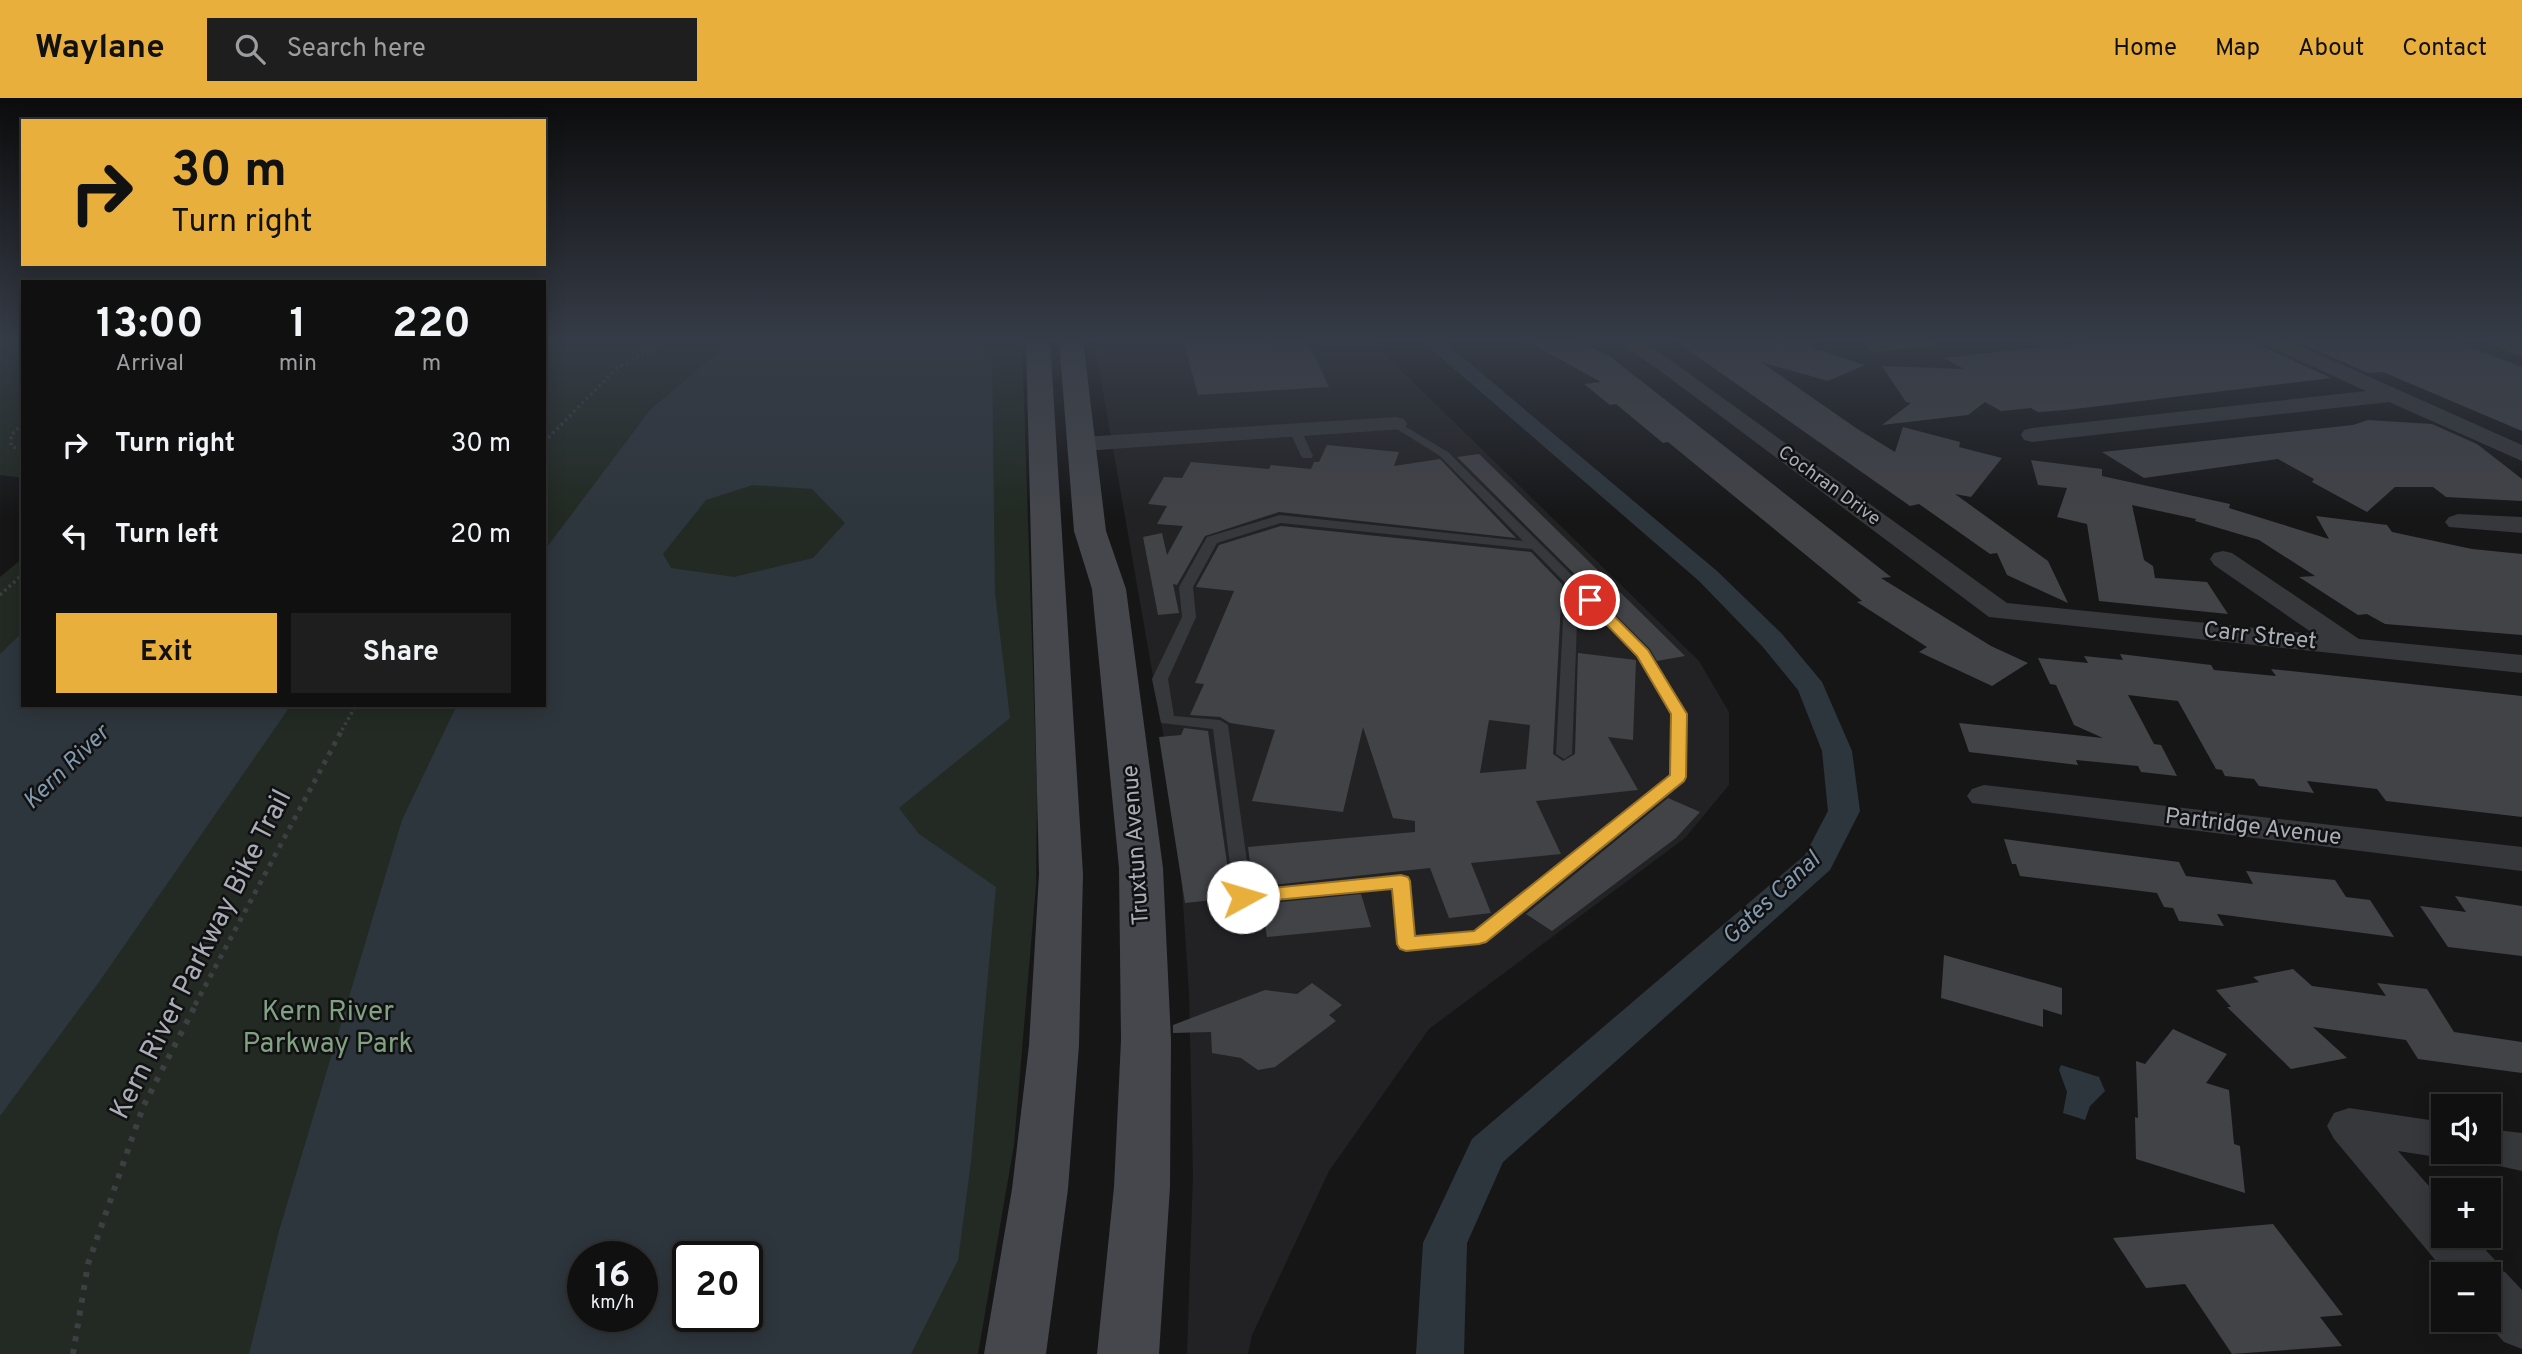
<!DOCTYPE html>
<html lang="en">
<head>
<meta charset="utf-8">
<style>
	:root { --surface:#101011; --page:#1e1e1f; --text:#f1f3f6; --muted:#9c9d9f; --line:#303031; --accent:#e9af3c }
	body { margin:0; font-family:Overpass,sans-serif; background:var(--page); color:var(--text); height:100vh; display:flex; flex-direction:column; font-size:26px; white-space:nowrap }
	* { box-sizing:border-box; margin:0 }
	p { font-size:23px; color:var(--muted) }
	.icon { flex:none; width:38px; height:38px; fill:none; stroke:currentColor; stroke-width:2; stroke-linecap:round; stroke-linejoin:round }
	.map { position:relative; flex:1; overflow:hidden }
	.drawer { position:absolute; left:21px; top:182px; width:525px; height:427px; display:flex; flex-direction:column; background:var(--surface); border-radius:0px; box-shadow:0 4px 18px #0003,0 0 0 2px var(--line) }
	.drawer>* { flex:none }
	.top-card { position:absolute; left:21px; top:21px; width:525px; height:147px; border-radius:0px; box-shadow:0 4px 18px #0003,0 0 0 2px var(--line); background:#e9af3c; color:#111; overflow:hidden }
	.buttons { position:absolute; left:2431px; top:996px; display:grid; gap:14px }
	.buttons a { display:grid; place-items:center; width:70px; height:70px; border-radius:0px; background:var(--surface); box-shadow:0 4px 18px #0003,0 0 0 2px var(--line); font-size:35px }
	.speed { position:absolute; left:567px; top:1143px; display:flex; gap:14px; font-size:35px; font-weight:700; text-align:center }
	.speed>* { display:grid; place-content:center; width:91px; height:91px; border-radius:50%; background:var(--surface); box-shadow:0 4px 18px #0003,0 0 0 2px var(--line); line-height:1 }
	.speed small { font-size:18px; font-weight:400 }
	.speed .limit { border:4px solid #111; border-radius:10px; background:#fff; color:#111 }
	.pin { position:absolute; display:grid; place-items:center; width:60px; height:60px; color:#fff; margin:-30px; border:4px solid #fff; border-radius:50%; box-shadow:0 2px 7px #0007 }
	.me { position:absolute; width:77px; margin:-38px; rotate:84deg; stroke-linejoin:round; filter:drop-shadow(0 0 5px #0008) }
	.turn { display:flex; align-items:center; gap:24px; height:147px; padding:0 35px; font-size:32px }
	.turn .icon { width:91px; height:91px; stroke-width:2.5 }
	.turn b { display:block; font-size:49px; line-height:60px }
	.eta { display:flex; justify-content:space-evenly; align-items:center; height:119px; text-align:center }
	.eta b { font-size:42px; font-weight:700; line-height:49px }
	.button { display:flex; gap:14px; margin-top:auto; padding:14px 35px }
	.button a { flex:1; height:80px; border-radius:0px; background:var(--accent); color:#111; font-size:28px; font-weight:700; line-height:80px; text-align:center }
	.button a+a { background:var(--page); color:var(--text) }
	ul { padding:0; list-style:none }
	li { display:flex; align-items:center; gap:21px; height:91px; padding:0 35px }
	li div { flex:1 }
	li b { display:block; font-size:26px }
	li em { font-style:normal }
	header { display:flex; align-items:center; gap:42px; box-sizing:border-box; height:98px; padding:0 35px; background:var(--accent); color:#111 }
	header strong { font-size:33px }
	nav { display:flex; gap:38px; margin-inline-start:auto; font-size:24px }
	.search { width:490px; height:63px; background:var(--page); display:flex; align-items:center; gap:18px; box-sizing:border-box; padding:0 24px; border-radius:0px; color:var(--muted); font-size:26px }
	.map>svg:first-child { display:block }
</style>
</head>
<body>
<header>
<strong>Waylane</strong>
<div class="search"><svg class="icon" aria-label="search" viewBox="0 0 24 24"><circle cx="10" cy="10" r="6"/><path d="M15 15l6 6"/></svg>Search here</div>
<nav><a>Home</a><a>Map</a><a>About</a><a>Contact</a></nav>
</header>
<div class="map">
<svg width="2522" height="1256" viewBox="0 0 2522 1256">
	<rect width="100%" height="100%" fill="#161617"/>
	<path fill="#222224" d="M1094 242H1370L1699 563 1729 614V687L1685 740 1429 931 1329 1073 1252 1237 1248 1256H1187L1193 1077 1189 894 1180 761 1167 658Z"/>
	<path fill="#222a23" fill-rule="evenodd" d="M0 242H23V380L0 377Z
		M544 242H1022L1037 695 1036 787 1014 1047 978 1256H0V479L23 460V607H544ZM583 1158H642V1218H583ZM688 1158H747V1218H688Z"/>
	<path fill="#2e363d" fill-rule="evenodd" d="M738 242H950L992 258 995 495 1010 620 899 710 919 736 996 789 971 1064 958 1162 911 1256H249L279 1133 402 722 457 607H544V453L650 312 726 248ZM753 387 812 391 845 425 813 460 734 479 671 470 663 456 706 402ZM583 1158H642V1218H583ZM688 1158H747V1218H688Z
		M23 534V607H291L99 884 0 1018V556Z
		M2061 967 2099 979 2105 993 2090 1008 2085 1022 2063 1015 2067 994 2059 972Z"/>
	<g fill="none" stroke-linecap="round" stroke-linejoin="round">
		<path fill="#2e363d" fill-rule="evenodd" d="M1421 242H1442L1717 473 1782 536 1822 584 1852 653 1860 713 1830 772 1503 1064 1467 1145 1464 1256H1416L1423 1145 1472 1041 1805 757 1828 713 1822 653 1798 592 1762 548 1699 483Z"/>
	</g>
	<path fill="#424347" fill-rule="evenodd" d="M1183 242H1307L1329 289 1198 297Z
		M1525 242H1578L1612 260 1891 479 1881 480 1991 548 2028 565 1992 588 1919 554 1927 549 1857 504 1862 503 1668 344 1663 345 1616 306 1610 307 1584 286 1601 284Z
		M1674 242H1817L1810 249 1865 267 1828 283 1761 264 1856 330 1895 354 1903 329 1960 344 1959 349 2002 360 1971 399 1955 396 2048 463 2068 505 2007 477 1997 455 1990 456 1919 406 1910 408Z
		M2105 242H2258L2262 248 2331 280 2066 312 2038 314 2031 310 2001 313 1985 304 1968 317 1882 327 1911 305 1906 304 1882 268 1964 271 1944 260Z
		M2294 242H2453L2522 269V333L2383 274 2368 275Z
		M2368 322 2432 326 2477 346 2522 381V403L2446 399 2433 389H2395L2367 414 2312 384 2314 381 2278 361 2144 380 2102 354 2353 327Z
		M1327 347 1399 354 1394 368 1440 361 1516 440 1279 414 1205 438 1177 487 1173 486 1179 515 1158 517 1143 439 1162 435 1167 457 1183 428 1157 426 1167 408 1148 406 1164 379 1182 380 1191 364 1269 371 1271 367 1311 371 1314 364H1319Z
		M1479 356 1510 386 1685 558 1657 563 1650 551 1457 359Z
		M2031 362 2102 371V378L2230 406 2229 410 2329 441 2316 418 2387 427 2392 434 2472 451 2522 456V537L2385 526 2367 516 2358 517 2299 479 2315 478 2259 442 2195 423 2196 421 2132 407 2144 462 2153 468 2155 480 2207 484 2228 516 2099 503 2087 426 2057 419 2067 390 2038 387Z
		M1281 428 1531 454 1562 486 1553 656 1563 663 1575 656 1578 555 1636 562 1633 642 1608 639 1638 692 1536 703 1561 756 1471 765 1491 815 1449 820 1430 770 1253 789 1248 749 1415 734V723L1393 720 1363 629 1343 714 1252 703 1275 632 1230 625 1220 619 1190 617 1204 586 1195 585 1234 493 1196 489 1219 447ZM1489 622 1530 627 1526 671 1480 675Z
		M2120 556 2211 567 2214 572 2276 578 2271 571 2522 598V719L2386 703 2377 691 2307 683 2314 695 2259 688 2254 681 2225 678 2222 672 2216 671 2178 603 2128 597 2154 646 2161 647 2177 678 2141 674 2138 668 2076 662 2078 667 1969 654 1959 625 2103 640 2074 627 2056 587 2050 586 2038 560 2088 565 2084 558 2123 562Z
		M1184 630 1208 633 1232 800 1185 805 1159 639 1181 637Z
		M1668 700 1700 714 1676 740 1552 833 1526 816Z
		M2004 741 2179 764 2186 778 2253 786 2246 773 2335 782 2346 799 2370 802 2394 839 2217 816 2224 828 2179 823 2173 810 2164 809 2157 795 2020 778 2016 766H2012Z
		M1361 796 1371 829 1267 839 1261 806Z
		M2455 798 2522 808V858L2448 849 2420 808 2466 814Z
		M1944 857 2062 890V917L2043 911V929L1941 900Z
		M2293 871 2312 888 2386 898 2377 885 2427 891 2454 934 2522 944V975L2418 961 2406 942 2313 929 2347 960 2291 971 2227 909H2231L2216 892 2259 884 2253 879Z
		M1312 885 1342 907 1329 917 1336 923 1275 969 1258 972 1241 960 1212 955 1211 934 1173 935V927L1265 892 1297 896Z
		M2173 931 2227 956 2206 985 2229 992 2234 1046 2240 1048 2245 1095 2136 1061 2135 1019 2138 1020 2136 963 2145 966Z
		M2273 1126 2343 1217 2320 1219 2342 1248 2232 1256 2185 1186 2146 1190 2113 1140Z"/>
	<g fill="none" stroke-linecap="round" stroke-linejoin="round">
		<path stroke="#3d3f43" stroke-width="3.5" stroke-dasharray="2.5 3.5" stroke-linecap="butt" d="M23 326 11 337V348L23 353
			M544 344 616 271 666 242
			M0 497 23 476
			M342 632 356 607"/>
		<path stroke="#3d3f43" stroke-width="5" stroke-dasharray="4.5 6" stroke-linecap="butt" d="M195 907 343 630"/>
		<path stroke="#3d3f43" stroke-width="6" stroke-dasharray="5 8" stroke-linecap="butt" d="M73 1256 88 1166 143 1009 196 906"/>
		<path fill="#37383c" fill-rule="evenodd" d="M1396 323 1448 354 1648 553 1687 616 1686 679 1684 683 1486 845 1479 847 1406 853 1399 851 1396 846 1392 790 1243 805 1237 803 1234 799 1213 631 1161 625 1152 581 1182 519 1179 489 1207 439 1280 417 1523 443 1440 358 1392 328 1390 326ZM1281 425 1532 451 1565 485 1556 656 1564 661 1572 656 1578 499 1637 558 1671 616 1670 677 1474 834 1415 838 1410 783 1407 779 1401 777 1251 792 1228 627 1220 622 1174 618 1168 581 1196 519 1193 489 1217 445Z
			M1295 329 1301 332 1313 358 1311 360H1303L1301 358 1289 332Z"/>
		<path fill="#37383c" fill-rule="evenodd" d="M1614 242H1638L1673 264 2007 505 2314 536 2214 467 2210 461 2214 455 2223 453 2232 455 2359 541 2522 557V575L1989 519 1659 272Z
			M1876 242H1941L1931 248 1877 254 1870 252 1867 248Z
			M2260 242H2287L2522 347V363L2389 304 2032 344 2024 342 2021 337 2024 332 2032 330 2366 293 2263 246Z
			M2485 242H2513L2522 246V259L2488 246Z
			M1396 319 1404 321 1407 326 1404 331 1082 353 1074 351 1071 346 1074 341 1082 339Z
			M2458 416 2522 419V435L2449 429 2445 424 2449 419Z
			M1984 687 2522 749V773L1972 705 1967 698 1972 691Z
			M2349 1010 2443 1024V1054L2459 1055 2443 1060 2398 1053 2443 1104V1138H2473L2494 1161 2499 1172 2505 1174 2522 1192V1251L2504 1244 2484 1222H2488V1176H2447L2334 1041 2327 1028 2334 1015Z
			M2488 1031 2522 1035V1073L2472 1062 2468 1054H2488Z"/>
		<path fill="#45474c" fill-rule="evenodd" d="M1026 242H1050L1083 776 1079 947 1068 1091 1046 1256H984L1012 1091 1029 947 1039 776Z
			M1059 242H1083L1106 433 1126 491 1163 770 1171 942 1170 1089 1159 1256H1097L1114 1089 1121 942 1119 770 1092 491 1074 433Z"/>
	</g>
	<linearGradient id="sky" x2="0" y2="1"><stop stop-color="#0c0c0d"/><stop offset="0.58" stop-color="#363c47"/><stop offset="1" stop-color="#363c47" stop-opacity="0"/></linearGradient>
	<rect width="2522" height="418" fill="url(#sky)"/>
	<path fill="#e9af3c" stroke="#977227" stroke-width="2" d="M1590 498 1595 499 1648 552 1687 616 1686 679 1684 683 1486 844 1479 846 1406 853 1400 851 1397 846 1392 791 1243 805 1237 804 1234 799 1237 795 1243 793 1401 777 1408 779 1410 783 1415 838 1474 833 1670 677 1671 616 1637 558 1583 502Z"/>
	<g text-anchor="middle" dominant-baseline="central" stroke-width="5" stroke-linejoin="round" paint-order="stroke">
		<g font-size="19" fill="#a8adb7" stroke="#111112">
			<text transform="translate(1829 388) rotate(36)">Cochran Drive</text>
		</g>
		<g font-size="23" fill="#a8adb7" stroke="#111112">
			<text transform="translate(2260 539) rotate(6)">Carr Street</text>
			<text transform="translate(2253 730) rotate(7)">Partridge Avenue</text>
			<text transform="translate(1137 747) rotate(-94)">Truxtun Avenue</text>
		</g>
		<g font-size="24" font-style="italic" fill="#819ab0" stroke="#111112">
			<text transform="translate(67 670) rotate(-44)">Kern River</text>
			<text transform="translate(1772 801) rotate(-43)">Gates Canal</text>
		</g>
		<g font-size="28" fill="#a8adb7" stroke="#111112">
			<text transform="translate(202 857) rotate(-63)">Kern River Parkway Bike Trail</text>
		</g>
		<g font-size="28" fill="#80a182" stroke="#111112">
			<text x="328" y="915">Kern River<tspan x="328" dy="32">Parkway Park</tspan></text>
		</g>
	</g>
</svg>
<div class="buttons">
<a><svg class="icon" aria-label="sound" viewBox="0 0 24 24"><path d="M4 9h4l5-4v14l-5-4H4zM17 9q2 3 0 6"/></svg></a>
<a>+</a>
<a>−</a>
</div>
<div class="speed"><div>16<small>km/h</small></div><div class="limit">20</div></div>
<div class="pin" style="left:1590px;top:502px;background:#d93025"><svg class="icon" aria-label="arrive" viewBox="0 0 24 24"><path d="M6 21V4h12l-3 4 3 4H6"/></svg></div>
<svg class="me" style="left:1243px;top:799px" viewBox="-20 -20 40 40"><circle r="19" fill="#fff"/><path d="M0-13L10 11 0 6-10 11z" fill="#e9af3c"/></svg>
<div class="top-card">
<div class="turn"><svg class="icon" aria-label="right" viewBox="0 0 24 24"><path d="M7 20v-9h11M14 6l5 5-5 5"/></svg><div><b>30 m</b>Turn right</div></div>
</div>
<section class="drawer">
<div class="eta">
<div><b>13:00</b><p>Arrival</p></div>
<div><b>1</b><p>min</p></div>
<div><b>220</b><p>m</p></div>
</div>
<ul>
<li><svg class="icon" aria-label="right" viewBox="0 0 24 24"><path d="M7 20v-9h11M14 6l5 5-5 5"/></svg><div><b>Turn right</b></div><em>30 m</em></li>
<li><svg class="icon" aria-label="left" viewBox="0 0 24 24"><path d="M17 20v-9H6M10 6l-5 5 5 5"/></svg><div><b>Turn left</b></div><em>20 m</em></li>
</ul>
<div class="button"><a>Exit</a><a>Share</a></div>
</section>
</div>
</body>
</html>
